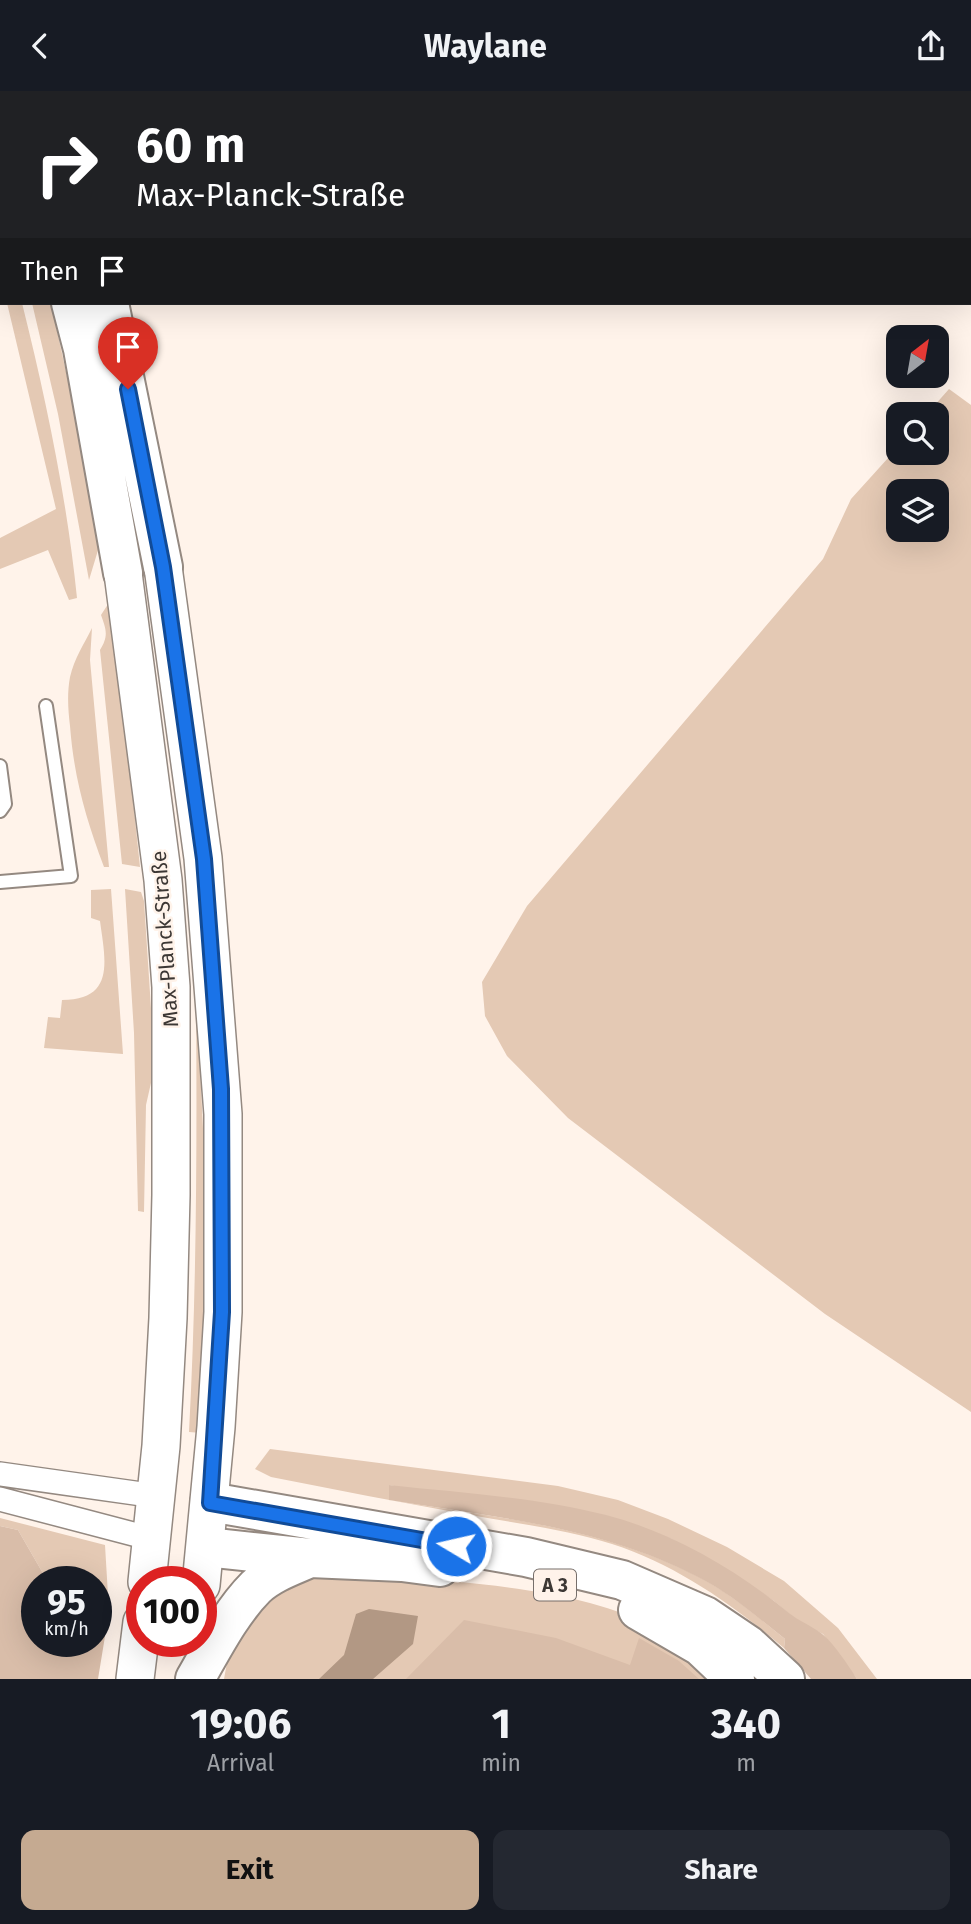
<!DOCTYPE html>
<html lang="en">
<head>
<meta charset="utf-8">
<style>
	:root { --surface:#171b24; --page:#242831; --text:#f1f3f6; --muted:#9ea1a6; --accent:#c5aa91 }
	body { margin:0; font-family:"Fira Sans",sans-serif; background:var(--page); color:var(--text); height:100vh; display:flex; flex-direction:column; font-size:26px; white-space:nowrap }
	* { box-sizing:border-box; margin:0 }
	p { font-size:23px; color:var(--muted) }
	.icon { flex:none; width:38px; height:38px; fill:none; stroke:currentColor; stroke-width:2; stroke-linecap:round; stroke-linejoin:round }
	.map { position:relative; height:1588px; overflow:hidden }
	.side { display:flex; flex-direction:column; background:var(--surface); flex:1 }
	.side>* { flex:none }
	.top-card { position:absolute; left:0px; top:0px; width:971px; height:214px; box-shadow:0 7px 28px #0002; background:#202124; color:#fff; overflow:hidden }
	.needle { width:46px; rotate:31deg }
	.tools { position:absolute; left:886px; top:234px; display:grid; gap:14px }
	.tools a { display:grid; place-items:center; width:63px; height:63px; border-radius:14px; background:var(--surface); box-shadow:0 7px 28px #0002; font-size:35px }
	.speed { position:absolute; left:21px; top:1475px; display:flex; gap:14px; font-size:35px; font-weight:700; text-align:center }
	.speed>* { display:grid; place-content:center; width:91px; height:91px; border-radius:50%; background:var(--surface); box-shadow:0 7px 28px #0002; line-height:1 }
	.speed small { font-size:18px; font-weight:400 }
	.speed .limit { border:10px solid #d22; background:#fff; color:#111 }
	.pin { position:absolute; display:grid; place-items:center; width:60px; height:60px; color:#fff; margin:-72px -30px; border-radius:50% 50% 50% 0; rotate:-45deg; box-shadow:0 0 7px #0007 }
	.pin .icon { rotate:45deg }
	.me { position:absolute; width:77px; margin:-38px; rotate:279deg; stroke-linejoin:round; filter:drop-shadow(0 0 5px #0008) }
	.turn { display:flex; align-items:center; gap:24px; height:147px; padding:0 21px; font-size:32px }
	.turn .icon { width:91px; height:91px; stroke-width:2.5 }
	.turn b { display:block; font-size:49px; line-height:60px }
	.then { display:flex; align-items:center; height:66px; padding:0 21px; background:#0003; gap:14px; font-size:26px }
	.eta { display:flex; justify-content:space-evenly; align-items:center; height:119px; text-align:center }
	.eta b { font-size:42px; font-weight:700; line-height:49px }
	.primary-button { display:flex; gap:14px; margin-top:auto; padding:14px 21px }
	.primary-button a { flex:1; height:80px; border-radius:14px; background:var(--accent); color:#111; font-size:28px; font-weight:700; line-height:80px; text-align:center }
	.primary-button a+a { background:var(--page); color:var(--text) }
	header { display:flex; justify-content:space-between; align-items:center; height:91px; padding:0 21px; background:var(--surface); font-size:32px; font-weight:700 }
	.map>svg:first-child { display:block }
</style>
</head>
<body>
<header><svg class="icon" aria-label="back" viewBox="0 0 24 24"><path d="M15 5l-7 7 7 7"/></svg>Waylane<svg class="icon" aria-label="share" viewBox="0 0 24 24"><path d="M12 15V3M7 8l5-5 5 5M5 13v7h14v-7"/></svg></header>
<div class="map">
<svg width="971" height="1588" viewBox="0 0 971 1588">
	<rect width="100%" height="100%" fill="#fff3ea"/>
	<path fill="#e4c9b4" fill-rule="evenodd" d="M7 212H22C46 308 67 408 77 507L69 509 48 459 0 478V447L56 418Z
		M32 212H51L102 446 89 489 58 323Z
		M949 298 971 314V1321L825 1223 568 1027 507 965 485 925 482 891 527 815 823 468 851 408 898 356V362H936V324H926ZM898 401H936V439H898Z
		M112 507 140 776 122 773 100 559C109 545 106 538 101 524Z
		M92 537 90 569 109 776H104C86 728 74 687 70 635 68 619 67 602 70 586 74 568 84 553 92 537Z
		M111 798 123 963 44 957 48 926 60 927 62 909C116 909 105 868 100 830L91 827V799Z
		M125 798 141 801 144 810 153 948V983L146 1014 144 1121 138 1120 134 942Z
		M196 896 207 1118 209 1243 202 1342 189 1341C197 1193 197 1044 196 896Z
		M270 1358 558 1395 618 1409 668 1428 727 1456 784 1490 838 1537 877 1588H857L823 1543 799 1531 774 1510 724 1477 670 1447 389 1394V1409C495 1426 603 1436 699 1486 730 1502 758 1526 785 1548L784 1557C733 1514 677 1474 612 1453 564 1438 514 1432 465 1423 400 1411 336 1399 271 1386L255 1378Z
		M0 1427 105 1454 109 1521 96 1517V1491H48L18 1439 0 1435Z
		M403 1485C476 1493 582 1499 646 1533 671 1547 697 1571 720 1588H224L228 1566 250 1517 301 1486Z"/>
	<path fill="#d9bda9" d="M389 1394C461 1402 536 1406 606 1424 672 1441 737 1479 789 1522 799 1530 810 1534 821 1542 832 1550 849 1575 857 1588H811L784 1557 785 1548C757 1526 730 1502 698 1486 602 1436 494 1426 389 1409Z
		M0 1435 18 1439 48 1491H37V1550H96V1517L109 1521 98 1588H0Z
		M464 1529 556 1547 630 1574 639 1547 679 1570 699 1588H406Z"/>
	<path fill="#b29884" d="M369 1518 418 1525 413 1553 373 1588H319L344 1564 356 1523Z"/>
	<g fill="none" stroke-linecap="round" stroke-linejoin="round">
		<defs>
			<path id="service" d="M0 675 5 713 0 720
				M0 791 71 785 46 615"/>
			<path id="minor" d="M0 1383 156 1405
				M0 1408 152 1448"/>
			<path id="primary" d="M163 476 203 767 223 1023V1221L216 1336 201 1494
				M123 482 163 789 171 896V1104L168 1227 161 1355 147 1491
				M135 1588 142 1531"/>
			<path id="trunk" d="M15 0V2
				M56 0V2
				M71 212 83 258 123 482
				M109 212 163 476"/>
			<path id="motorway" d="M210 1411 526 1466 622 1489 705 1525 748 1554 785 1588
				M206 1456 310 1467 402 1471 440 1476
				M638 1519 700 1555 735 1588
				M195 1588C213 1557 231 1521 256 1496 271 1482 292 1475 310 1467"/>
		</defs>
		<use href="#service" stroke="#948981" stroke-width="16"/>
		<use href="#minor" stroke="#948981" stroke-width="26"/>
		<use href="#primary" stroke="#948981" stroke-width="40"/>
		<use href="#trunk" stroke="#948981" stroke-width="42"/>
		<use href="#motorway" stroke="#948981" stroke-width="42"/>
		<use href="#service" stroke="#fff" stroke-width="12"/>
		<use href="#minor" stroke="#fff" stroke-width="23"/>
		<use href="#primary" stroke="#fff" stroke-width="37"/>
		<use href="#trunk" stroke="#fff" stroke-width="38"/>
		<use href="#motorway" stroke="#fff" stroke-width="38"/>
	</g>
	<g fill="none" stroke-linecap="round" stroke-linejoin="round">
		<defs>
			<path id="route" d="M128 298 163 476 204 768 221 998 222 1221 210 1412 456 1455"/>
		</defs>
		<use href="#route" stroke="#114b97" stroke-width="18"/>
		<use href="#route" stroke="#1a73e8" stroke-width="12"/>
	</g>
	<g text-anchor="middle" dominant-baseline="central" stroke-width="5" stroke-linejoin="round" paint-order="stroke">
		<rect fill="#fff3ea" stroke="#766f6b" stroke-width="2" x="534" y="1478.5" width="42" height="31" rx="5"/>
		<g font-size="19" font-weight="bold" fill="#3c3734">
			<text x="555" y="1494">A 3</text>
		</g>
		<g font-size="21" fill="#3c3734" stroke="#fff3ea">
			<text transform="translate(165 848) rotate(-94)">Max-Planck-Straße</text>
		</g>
	</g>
</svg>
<div class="tools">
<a><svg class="needle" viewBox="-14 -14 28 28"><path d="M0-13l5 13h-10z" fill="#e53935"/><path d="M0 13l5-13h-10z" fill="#9ea1a6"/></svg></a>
<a><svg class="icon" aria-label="search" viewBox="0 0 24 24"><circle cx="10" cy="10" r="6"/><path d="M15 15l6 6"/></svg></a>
<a><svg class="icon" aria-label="layers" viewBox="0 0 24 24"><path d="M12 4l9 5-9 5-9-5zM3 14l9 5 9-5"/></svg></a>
</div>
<div class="speed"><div>95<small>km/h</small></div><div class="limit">100</div></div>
<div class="pin" style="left:128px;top:298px;background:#d93025"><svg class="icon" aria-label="arrive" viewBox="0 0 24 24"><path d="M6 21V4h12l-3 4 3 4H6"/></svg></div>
<svg class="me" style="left:456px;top:1455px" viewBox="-20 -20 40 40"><circle r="17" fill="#1a73e8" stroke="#fff" stroke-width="3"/><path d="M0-11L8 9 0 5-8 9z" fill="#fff"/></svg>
<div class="top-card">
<div class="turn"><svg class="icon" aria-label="right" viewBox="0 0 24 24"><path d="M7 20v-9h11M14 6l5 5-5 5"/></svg><div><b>60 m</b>Max-Planck-Straße</div></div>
<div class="then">Then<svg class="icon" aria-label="arrive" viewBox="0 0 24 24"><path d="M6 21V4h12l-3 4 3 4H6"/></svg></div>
</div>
</div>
<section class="side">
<div class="eta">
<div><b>19:06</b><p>Arrival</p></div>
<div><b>1</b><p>min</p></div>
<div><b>340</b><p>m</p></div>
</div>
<div class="primary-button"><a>Exit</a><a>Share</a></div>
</section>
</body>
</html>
